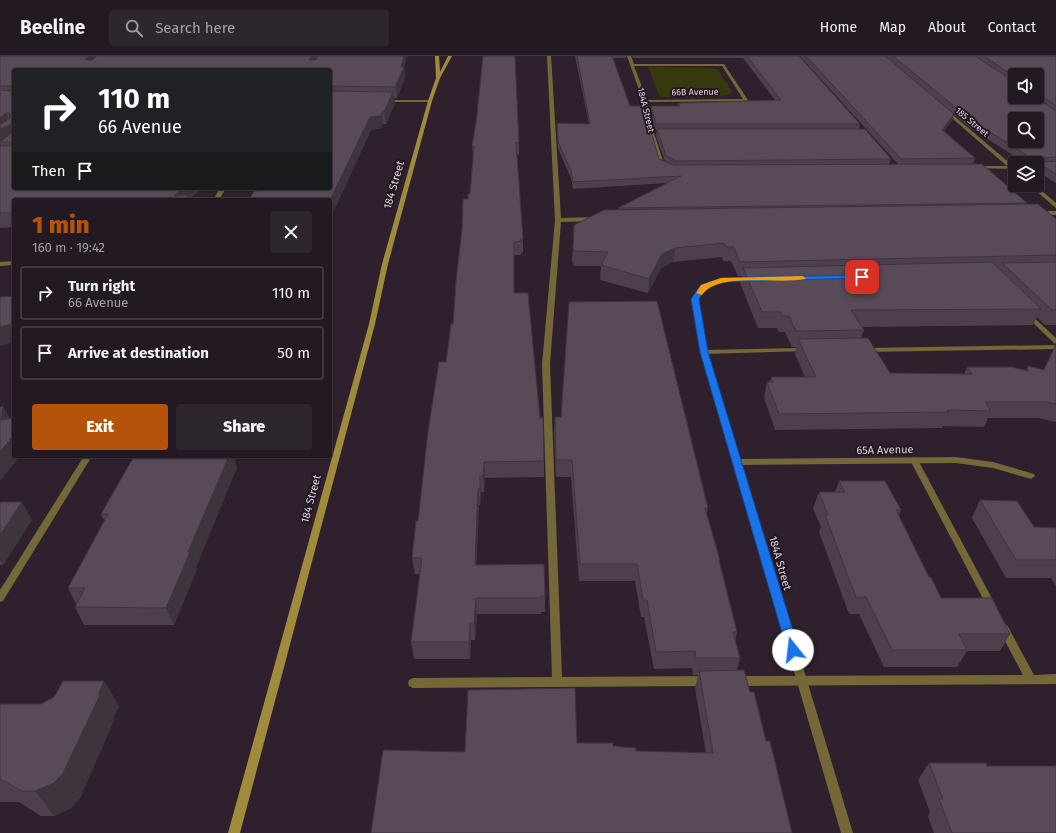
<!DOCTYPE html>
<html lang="en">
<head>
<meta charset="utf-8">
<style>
	:root { --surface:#221922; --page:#2e262f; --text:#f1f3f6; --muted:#a2a0a5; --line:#3f3840; --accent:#b45309 }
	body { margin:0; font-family:"Fira Sans",sans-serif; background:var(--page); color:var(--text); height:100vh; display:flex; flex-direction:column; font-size:15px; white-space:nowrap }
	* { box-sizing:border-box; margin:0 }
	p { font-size:13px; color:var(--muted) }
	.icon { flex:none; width:22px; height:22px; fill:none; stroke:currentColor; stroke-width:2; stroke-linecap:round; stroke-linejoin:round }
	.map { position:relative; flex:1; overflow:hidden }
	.drawer { position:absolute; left:12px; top:142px; width:320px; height:260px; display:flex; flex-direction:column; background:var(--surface); border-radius:4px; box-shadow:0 1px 3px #0004,0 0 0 1px var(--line) }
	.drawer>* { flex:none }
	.hud { position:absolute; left:12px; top:12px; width:320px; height:122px; border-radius:4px; box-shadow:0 1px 3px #0004,0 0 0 1px var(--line); background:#202124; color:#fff; overflow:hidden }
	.controls { position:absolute; left:1008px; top:12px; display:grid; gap:8px }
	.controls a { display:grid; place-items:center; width:36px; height:36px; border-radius:4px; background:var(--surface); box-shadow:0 1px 3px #0004,0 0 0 1px var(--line); font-size:20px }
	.pin { position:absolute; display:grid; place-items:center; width:34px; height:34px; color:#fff; margin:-17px; border-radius:8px; box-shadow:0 2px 6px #0006 }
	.me { position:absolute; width:44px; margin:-22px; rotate:344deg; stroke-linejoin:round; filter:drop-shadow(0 0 3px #0008) }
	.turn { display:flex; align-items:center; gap:14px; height:84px; padding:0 20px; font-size:18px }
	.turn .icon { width:52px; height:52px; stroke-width:2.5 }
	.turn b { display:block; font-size:28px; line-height:34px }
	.then { display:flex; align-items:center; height:38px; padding:0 20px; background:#0003; gap:8px; font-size:15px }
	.round { display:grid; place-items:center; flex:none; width:42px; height:42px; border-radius:4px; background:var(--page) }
	.head { display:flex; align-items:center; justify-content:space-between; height:68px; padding:0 20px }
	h1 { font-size:24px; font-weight:800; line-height:30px; color:var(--accent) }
	.cta { display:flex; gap:8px; margin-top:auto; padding:8px 20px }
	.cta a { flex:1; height:46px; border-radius:4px; background:var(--accent); color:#fff; font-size:16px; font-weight:800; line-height:46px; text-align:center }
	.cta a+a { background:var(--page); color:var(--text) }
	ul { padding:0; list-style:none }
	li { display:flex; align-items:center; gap:12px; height:54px; margin:0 8px 6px; padding:0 12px; border:2px solid var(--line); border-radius:4px }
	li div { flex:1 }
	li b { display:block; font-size:15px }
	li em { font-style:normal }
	header { display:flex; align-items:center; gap:24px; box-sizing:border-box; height:56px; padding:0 20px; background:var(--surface); border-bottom:1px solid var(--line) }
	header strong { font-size:19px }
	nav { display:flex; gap:22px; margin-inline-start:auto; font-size:14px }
	.search { width:280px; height:36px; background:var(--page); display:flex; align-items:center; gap:10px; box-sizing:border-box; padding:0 14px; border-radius:4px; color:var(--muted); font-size:15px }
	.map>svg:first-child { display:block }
</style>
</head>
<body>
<header>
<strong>Beeline</strong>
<div class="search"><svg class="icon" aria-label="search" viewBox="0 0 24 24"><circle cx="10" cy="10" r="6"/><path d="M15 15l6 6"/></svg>Search here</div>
<nav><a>Home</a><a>Map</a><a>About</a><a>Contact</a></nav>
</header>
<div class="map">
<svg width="1056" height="777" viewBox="0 0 1056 777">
	<rect width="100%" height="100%" fill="#2e212d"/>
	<path fill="#36380d" d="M648 11 711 12 718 14 732 35 730 38 718 41H660Z"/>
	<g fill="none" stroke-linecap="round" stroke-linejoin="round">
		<path fill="#746738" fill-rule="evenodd" d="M547 0H551L561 162 595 161 598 163 595 165 561 166 550 308 562 621 707 620 711 622 712 625 711 628 707 630 413 632 409 630 408 627 409 624 413 622 552 621 542 308 555 164Z
			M220 132H226L219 144H213Z
			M1056 155V159H1039L1036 157 1039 155Z
			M1028 257 1030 258 1056 282V288L1054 287 1026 260V258Z
			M1056 289V293L865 296 862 294 865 292Z
			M805 292 808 294 807 295 704 298 701 296 704 294Z
			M84 400H92L3 545 0 546V534Z
			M914 401 918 404 995 548 997 551 995 554 992 555 989 554 910 404Z
			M1003 568 1007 569 1034 619 1056 618V628L737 630 733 628 732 625 733 622 737 620 1023 619 998 572 999 569Z"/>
		<path fill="#746738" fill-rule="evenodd" d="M627 0H631L634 8H724L748 44 746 45 647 46 654 77 664 108 669 111 665 112 660 109 650 77 643 45ZM634 10H722L743 43 647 44Z
			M383 44H430L432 45 430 46H384Z
			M945 54H947L1013 110H1015V113L974 112V111L976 110H1007L945 56Z
			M1029 129H1035L1056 147V152Z
			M14 205V209L0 210V206Z
			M751 221 754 223 753 224C728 229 717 219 698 243L707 296 740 403 956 401 993 406 1034 418 1035 420 1031 423 993 412 956 407 742 409 853 777H841L701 296 692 243C709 220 725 222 751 221Z"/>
		<path fill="#a08b3d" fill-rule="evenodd" d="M435 0H439L440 16 448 0H452L440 22 432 45 388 208 375 268 240 777H228L369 268 382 208 428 45 436 22Z"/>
	</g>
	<path fill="#4d404c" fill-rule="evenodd" d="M0 0 404 12 405 22 397 42H394L395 47 386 68H383L382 72 371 74 336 150 330 132V14H14V132H202L190 143V144H14V171L0 172V90H1L0 87Z
		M575 0H627L626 2H613L630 50 659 103 665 105 656 80 657 74H655L651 56V50H678L679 47 775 44 743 2H633L632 0H799L860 68 859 73 891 103 889 108H898L800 0H1056V127L1037 115V107H1025L969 71 939 46 952 65 944 75 975 102 973 108 1027 147V148L1056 163V269H1045L1037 261 1033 269 862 271 864 274 861 282 890 317 964 318 967 311 1026 314 1028 310 1044 314 1056 288V366L1038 362H988L984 371 943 370 942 372 775 374 764 342 767 326H770L771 321H805L795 298 796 291H792L785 276H779L777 272H758L740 227 742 220H738L731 205H723L722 201 673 206 661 212 648 237 600 224 601 210H574L572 205 573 191 618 153V152L666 127 573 133 571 122 558 92 557 74V67L589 68ZM1015 19H1037V41H1015Z
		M476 67 519 87V99L517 98 523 183V196L521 197V199H514V237L544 405V421L485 422 484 436H481L480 449H479L476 509 545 540V556H541V558H477L475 584H471L470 603H414L411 586 420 518H415L412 502 418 465 446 306 453 268 468 143 470 138 473 102 472 90Z
		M555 361 708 452 706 458 720 504 719 508 737 576 735 584 740 602 737 614 766 685 792 777 465 696 577 687 613 690 636 695 706 697 695 632 698 619H693L692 612 654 613 644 561H641L635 525H579L571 421H556L554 377Z
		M235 406 237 411 196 511 197 513 174 569H84L75 551 76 548 68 532 104 465 101 458Z
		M839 425 901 454 899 459 929 521 941 542 1010 578 1000 595H967L957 611H884L859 558H849L819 476 821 471 813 453 819 436H835Z
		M980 444 1034 471 1056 472V530L1051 522H1006L972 462Z
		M0 446 32 464 3 509H0Z
		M104 625 119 650 113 662 114 664 80 742 71 752 54 760H41L19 746H0V648H41Z
		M929 707 987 710H1055L1056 709V777H934L928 760 930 756 918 724Z"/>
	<path fill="#3e343e" d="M89 0H105L88 14 85 3Z
		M312 0H319L312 14 309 4Z
		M404 0H407L404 12 405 22 397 42 395 31Z
		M393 36 395 47 386 68 384 56Z
		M382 56 383 68 382 72 371 74 336 150 330 161V144L370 61Z
		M6 57 11 69 14 67V82L0 86V62Z
		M954 58 952 65 940 80 942 74Z
		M183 132H202L190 143V144H175L174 140Z
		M675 192 673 206 661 212 648 237 649 223 662 198Z
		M14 267V286L0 290V271Z
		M3 350 12 367 1 364Z
		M14 379V400H20L0 425V396Z
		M229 400H237L235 406 237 411 196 511 197 513 174 569 166 552 188 496Z
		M484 406 485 422 484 436 483 420Z
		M480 420 481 436 480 449Z
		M478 433 479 449 476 525 475 509Z
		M22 446 32 464 3 509 0 504V479Z
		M476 542 477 558 475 584 474 568Z
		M470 568 471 584 470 603 469 586Z
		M104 625 119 650 113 662 114 664 80 742 71 752 54 760 35 735 98 639Z"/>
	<path fill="#594a58" stroke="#3e343e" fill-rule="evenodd" d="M0 0H89L85 3 91 5 97 0H312L309 4H316L318 0H404L401 11H404L395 31 330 30V14H14V67L0 73V69L10 62V57H6L0 62V34L10 35 11 30H0Z
		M483 0H515L519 87 516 86 523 183H521V185L514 186V237H528L540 362H543L544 405 484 406 483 420H480V433H478L475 509 544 508 545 540H541V542H476L474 568H470L469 586H411L422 502H412L416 465H418L428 375 439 306H446L451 268H453L456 225 462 173 463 143H468V138H470L474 90H472L476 67Z
		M577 0H612L630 50H644L659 103 673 109 982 108 1027 147 618 152 681 120 573 126 571 115 558 86 557 67 590 68Z
		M747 0H799L860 68H656L651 50H680L679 47 781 44Z
		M806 0H885L954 58 942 74 975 102 901 103Z
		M893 0H975L1015 26V41H1035L1056 55V101L1038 102 1040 106 1056 105V118L971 64ZM1015 63H1037V85H1015Z
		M984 0H1056V50L1037 36V19H1015V21Z
		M330 35 393 36 384 56H382L381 60 370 61 334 136 330 144H249L254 135 272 134 273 132H330Z
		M657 73H865L891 103 677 105 666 100Z
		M14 75V132H183L174 140 188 139 186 144H14V157H0V90H10V86H0Z
		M1038 148 1056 163V199L740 206 734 191H726L724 187 675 192 662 198 649 223 601 209 608 196 574 195 573 191 574 169 604 154Z
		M992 206 1041 253 851 254 864 274 796 275 789 260H782L781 256H762L743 212Z
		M1056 206V254H1052L1002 207Z
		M14 240V267L0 271V241Z
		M657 245 708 452H705L720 504H719L737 576H733L740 602H696L695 595 656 596 647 544H643L637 508H580L572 404H556L555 361H561L569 246Z
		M868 282 890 317 972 318 967 311H1012L1028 315V310L1044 314 1056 288V348L1046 346H985L991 355 947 354 949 356 779 358 767 326H773L771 321H816L798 283Z
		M3 350 1 364 14 362V379L0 396V351Z
		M134 400H229L188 496H190L166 552 75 551 85 532H68L108 458H101Z
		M839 425H885L901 454H896L929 521H931L941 542H992L1010 578H959L967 594H892L866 541H856L825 459H828L819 436H845Z
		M980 444 1017 445 1034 471 1056 472V504H1016Z
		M0 446H22L0 479Z
		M744 614 750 636H754L766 685H770L792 777H371L383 694 465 696 468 634 575 632 577 687H613V690L636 692V695L713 697 699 615Z
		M63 625H104L98 639H100L63 717 54 727 35 735H22L0 723V648H41L54 641Z
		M929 707H986L987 710H1056V777H952L939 743H943Z"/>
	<path fill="#1a73e8" stroke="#114b97" d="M862 219H864V222L722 226 706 232 699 243 708 296 799 594 797 598 793 599 789 598 787 594 700 296 691 243 701 229 721 222Z"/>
	<path fill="#f59e0b" d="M802 220 806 222 805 223C778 229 718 215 702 239L696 237 701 229 721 222Z"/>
	<g text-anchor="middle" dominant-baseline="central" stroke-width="4" stroke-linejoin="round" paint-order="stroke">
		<g font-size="9" fill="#dcd3db" stroke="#241823">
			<text transform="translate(695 36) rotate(-1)">66B Avenue</text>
			<text transform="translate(646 54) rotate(76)">184A Street</text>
			<text transform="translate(972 66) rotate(40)">185 Street</text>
		</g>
		<g font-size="11" fill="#dcd3db" stroke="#241823">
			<text transform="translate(394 129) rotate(-74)">184 Street</text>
			<text transform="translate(885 394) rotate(-1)">65A Avenue</text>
			<text transform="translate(311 443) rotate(-75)">184 Street</text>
			<text transform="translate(780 507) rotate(74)">184A Street</text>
		</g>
	</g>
</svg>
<div class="controls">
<a><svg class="icon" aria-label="sound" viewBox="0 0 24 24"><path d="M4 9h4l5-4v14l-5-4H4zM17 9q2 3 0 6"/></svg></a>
<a><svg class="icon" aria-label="search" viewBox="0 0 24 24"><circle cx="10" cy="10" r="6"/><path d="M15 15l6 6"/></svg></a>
<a><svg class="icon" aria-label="layers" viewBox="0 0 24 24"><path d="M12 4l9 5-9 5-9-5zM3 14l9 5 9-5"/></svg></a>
</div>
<div class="pin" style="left:862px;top:221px;background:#d93025"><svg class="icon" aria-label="arrive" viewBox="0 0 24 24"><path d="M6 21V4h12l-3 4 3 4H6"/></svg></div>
<svg class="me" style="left:793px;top:594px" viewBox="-20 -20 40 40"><circle r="19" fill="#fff"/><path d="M0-13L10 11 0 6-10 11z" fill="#1a73e8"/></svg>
<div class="hud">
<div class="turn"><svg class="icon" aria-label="right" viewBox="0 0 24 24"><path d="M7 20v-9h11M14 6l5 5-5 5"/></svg><div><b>110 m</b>66 Avenue</div></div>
<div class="then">Then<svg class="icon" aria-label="arrive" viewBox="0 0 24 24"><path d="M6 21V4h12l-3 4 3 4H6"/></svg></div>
</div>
<section class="drawer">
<div class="head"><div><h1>1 min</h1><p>160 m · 19:42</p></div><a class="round"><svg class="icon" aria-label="close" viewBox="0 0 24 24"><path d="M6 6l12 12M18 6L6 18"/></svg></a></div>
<ul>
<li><svg class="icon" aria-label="right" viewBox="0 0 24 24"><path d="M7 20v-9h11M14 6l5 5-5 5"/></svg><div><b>Turn right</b><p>66 Avenue</p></div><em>110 m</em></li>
<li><svg class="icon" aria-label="arrive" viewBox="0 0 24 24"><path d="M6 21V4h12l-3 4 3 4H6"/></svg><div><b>Arrive at destination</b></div><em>50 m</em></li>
</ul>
<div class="cta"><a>Exit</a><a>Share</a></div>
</section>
</div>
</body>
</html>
